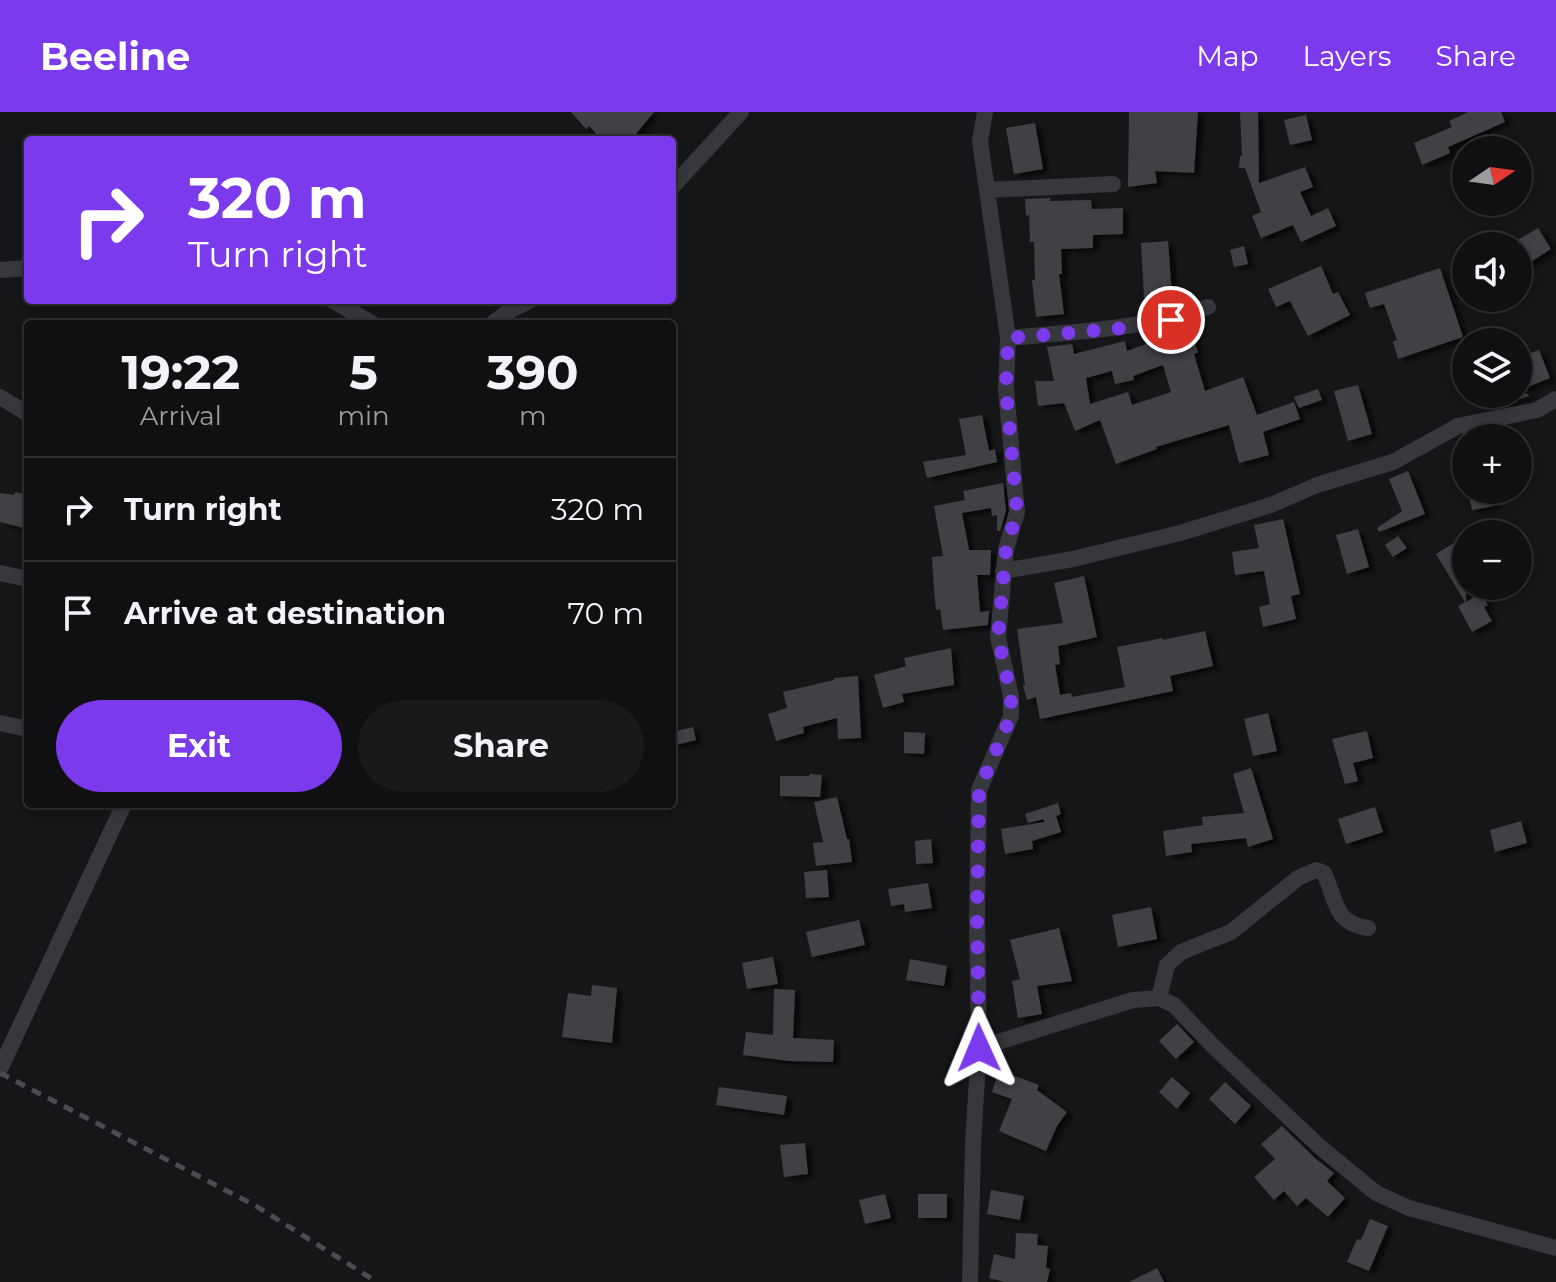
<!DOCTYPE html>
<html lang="en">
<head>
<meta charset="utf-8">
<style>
	:root { --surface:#101012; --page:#19191b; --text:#f1f3f6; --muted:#9c9d9f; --line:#303032; --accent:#7c3aed }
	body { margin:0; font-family:Montserrat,sans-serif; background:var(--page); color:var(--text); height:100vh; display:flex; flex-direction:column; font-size:30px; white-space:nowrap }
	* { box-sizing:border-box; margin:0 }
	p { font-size:26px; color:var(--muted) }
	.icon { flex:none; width:44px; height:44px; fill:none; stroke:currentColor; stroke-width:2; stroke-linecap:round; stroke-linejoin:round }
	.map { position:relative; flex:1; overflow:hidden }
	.side { position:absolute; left:24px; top:208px; width:652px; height:488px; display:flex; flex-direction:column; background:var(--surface); border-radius:8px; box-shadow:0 4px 12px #0003,0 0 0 2px var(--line) }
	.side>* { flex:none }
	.top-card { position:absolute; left:24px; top:24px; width:652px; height:168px; border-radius:8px; box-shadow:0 4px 12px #0003,0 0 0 2px var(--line); background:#7c3aed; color:#fff; overflow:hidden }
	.needle { width:52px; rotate:77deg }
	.controls { position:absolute; left:1452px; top:24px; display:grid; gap:16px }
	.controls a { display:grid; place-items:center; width:80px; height:80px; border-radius:50%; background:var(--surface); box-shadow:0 4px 12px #0003,0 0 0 2px var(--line); font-size:40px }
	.pin { position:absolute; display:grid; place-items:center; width:68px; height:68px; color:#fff; margin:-34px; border:4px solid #fff; border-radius:50%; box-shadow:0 2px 8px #0007 }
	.me { position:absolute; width:88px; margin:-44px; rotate:359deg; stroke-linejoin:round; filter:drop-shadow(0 0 6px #0008) }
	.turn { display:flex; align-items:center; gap:28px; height:168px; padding:0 32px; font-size:36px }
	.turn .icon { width:104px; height:104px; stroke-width:2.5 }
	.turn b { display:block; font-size:56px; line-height:68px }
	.eta { display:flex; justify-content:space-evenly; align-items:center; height:136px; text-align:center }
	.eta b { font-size:48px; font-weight:700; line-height:56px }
	.primary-button { display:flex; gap:16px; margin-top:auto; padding:16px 32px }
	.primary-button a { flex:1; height:92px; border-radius:48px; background:var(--accent); color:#fff; font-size:32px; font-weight:700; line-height:92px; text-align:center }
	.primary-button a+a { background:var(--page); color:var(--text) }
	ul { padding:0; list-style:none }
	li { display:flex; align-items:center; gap:24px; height:104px; padding:0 32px; border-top:2px solid var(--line) }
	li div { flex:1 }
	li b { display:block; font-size:30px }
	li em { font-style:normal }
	header { display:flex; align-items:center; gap:48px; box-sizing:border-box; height:112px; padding:0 40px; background:var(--accent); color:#fff }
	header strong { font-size:38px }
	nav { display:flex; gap:44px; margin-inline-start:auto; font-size:28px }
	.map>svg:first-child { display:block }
</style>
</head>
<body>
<header>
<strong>Beeline</strong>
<nav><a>Map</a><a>Layers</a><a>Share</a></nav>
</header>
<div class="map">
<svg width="1556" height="1170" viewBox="0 0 1556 1170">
	<defs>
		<filter id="shadow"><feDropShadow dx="6" dy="3.5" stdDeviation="2" flood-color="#0009"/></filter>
	</defs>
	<rect width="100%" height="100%" fill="#161618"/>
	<path fill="#404145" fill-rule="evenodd" filter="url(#shadow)" d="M571 0H654L631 28H602L589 14 586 17Z
		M1129 0H1198L1194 61 1155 59 1157 71 1128 75Z
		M1240 0H1258L1259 71 1305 55 1313 75 1300 80 1311 104 1328 96 1336 114 1301 130 1293 113 1261 126 1252 104 1261 100 1245 56H1239L1240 44H1242Z
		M1468 0H1501L1505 10 1448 35 1450 41 1422 53 1414 31 1452 15 1449 9Z
		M1306 3 1312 28 1290 33 1284 8Z
		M1035 11 1043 57 1014 62 1006 16Z
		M1050 86V89L1091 88 1092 97 1123 96V122L1093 123V136L1061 137 1062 162H1059L1064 202 1036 205 1032 168H1035L1034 130H1030L1029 103 1026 104 1025 87Z
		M1538 116 1551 137 1518 158V128Z
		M1168 129 1172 184 1144 186 1141 131Z
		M1244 134 1248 152 1234 155 1230 138Z
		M1321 154 1333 182 1338 180 1350 203 1308 224 1290 189 1276 195 1268 177Z
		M1440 156 1463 225 1398 247 1393 230 1397 228 1384 192 1370 196 1365 181Z
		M1499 215 1504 230H1460V228Z
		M1189 216 1198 240 1194 242 1205 279 1243 265 1257 303 1294 290 1300 307 1263 320 1269 343 1239 351 1229 313 1156 335 1157 337 1116 352 1100 308 1075 319 1064 291 1038 294 1035 269H1054L1047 235 1072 232 1074 242 1125 229 1127 239ZM1163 253 1171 280 1132 293 1128 280 1090 292 1086 266 1112 259 1115 272 1134 268 1133 264Z
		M1539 238 1550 266 1518 279V246Z
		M1358 273 1372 322 1348 329 1334 279Z
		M1318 277 1322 288 1299 296 1294 285Z
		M1488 282H1528L1529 284 1493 296Z
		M982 303 989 339 995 337 997 350 927 366 923 350 966 343 959 307Z
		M1408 359 1425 402 1379 420 1377 416 1402 399 1389 367Z
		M1003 371 1006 399 1000 419H997V403L992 404 991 396 962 401 969 438H991L990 463H977L980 500 989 499 988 513 943 518 940 497 936 498 934 476 932 445 943 444 934 394 965 388 963 379Z
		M1468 378H1491L1494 394 1472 398Z
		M15 380 28 383V417L0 410V381L14 383Z
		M1283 407 1300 482 1291 484 1296 507 1263 515 1259 495 1270 492 1264 459 1235 463 1232 440 1259 436 1254 413Z
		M1358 417 1369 455 1347 462 1336 423Z
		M1398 424 1407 436 1393 445 1385 433Z
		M1466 427V490L1481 481 1488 493 1484 495 1492 509 1472 520 1458 494 1465 490 1436 442 1459 428 1461 431Z
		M1084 464 1097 525 1058 534 1060 552 1055 553 1060 583 1071 581 1072 585 1125 575 1117 535 1163 526V528L1205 519 1213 554 1170 564 1173 579 1040 607 1036 585 1027 588 1023 574 1025 573 1017 517 1063 511 1054 471Z
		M951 536 954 573 902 582 904 590 883 596 874 563 906 554 904 546Z
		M858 564 861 626 838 627 837 606 803 615 804 621 776 629 768 602 787 596 783 580 834 568V566Z
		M1268 601 1277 639 1253 644 1244 607Z
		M693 615 696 628 672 634V620Z
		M1367 619 1373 646 1353 651 1358 669 1345 672 1332 627Z
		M904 620 925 621 924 642 904 641Z
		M1251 656 1273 727 1248 735 1246 726 1191 732 1192 740 1166 744 1163 719 1203 713 1202 705 1244 701 1233 662Z
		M810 662 822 663 820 685 780 684V664H809Z
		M837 685 847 727H849L852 750 816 754 813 731 823 730 814 690Z
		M1058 691 1061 702 1056 704 1061 720 1032 729 1033 737 1005 742 1001 717 1044 710V707L1028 711 1025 702Z
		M1375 695 1383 720 1346 732 1338 707Z
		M1521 709 1527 731 1495 740 1490 718Z
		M931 727 933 751 916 752 915 729Z
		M827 758 829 785 806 786 804 760Z
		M928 771 932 796 905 800 904 792 891 794 888 777Z
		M1151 795 1157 827 1118 835 1112 803Z
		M859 808 865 833 812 845 806 820Z
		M1059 816 1072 869 1037 874 1042 902 1018 906 1012 869 1020 867 1010 828Z
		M773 845 778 872 747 877 742 851Z
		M910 847 947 854 944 874 906 868Z
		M592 873 617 876 612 931 562 925 568 881 591 884Z
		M774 877 795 878 793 926 834 928 833 950 789 949 743 943 746 920 773 923Z
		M1177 912 1194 930 1176 947 1159 929Z
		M999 958 1039 973 1037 978 1067 1000 1057 1014 1046 1039 999 1019 1012 987 992 980Z
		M1172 965 1190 981 1177 997 1159 980Z
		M1225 970 1251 994 1235 1012 1209 987Z
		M719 975 787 984 784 1003 716 993Z
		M1282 1014 1316 1047 1334 1061 1327 1069 1345 1086 1328 1105 1306 1086 1297 1094 1284 1079 1274 1088 1254 1065 1275 1047 1261 1032Z
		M805 1031 808 1062 784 1065 780 1033Z
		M991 1078 1024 1084 1020 1108 987 1102Z
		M885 1082 891 1106 865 1112 859 1088Z
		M918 1082H947V1106H918Z
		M1370 1107 1388 1114 1369 1159 1347 1150 1357 1127 1361 1128Z
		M1016 1121 1038 1122 1037 1133 1048 1134 1046 1156 1050 1157 1047 1170H1005L989 1166 994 1142 1015 1147Z
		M1157 1156 1164 1170H1129Z"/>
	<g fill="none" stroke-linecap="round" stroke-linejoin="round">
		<path stroke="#37383d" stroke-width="16" d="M672 75 741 0
			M988 78 1113 72
			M0 158 28 156
			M332 188 373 212
			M492 212 507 200 531 188
			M1008 226C1076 220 1143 217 1208 195
			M0 285 28 302
			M1003 459 1073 447 1180 421 1271 393 1317 373 1393 350 1458 314 1537 298 1556 287
			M0 461 28 467
			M0 611 28 617
			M1159 886 1167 853 1181 840 1231 820 1298 766 1316 758 1324 761C1337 789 1333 811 1368 816
			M979 936 1133 888 1159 886 1174 893 1213 934 1320 1035 1376 1081 1409 1096 1556 1136
			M0 957 124 692
			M970 1170 973 1030 979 936 977 805 979 678 1011 604V584L998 525 1006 437 1017 400 1006 277 1008 226 980 29 985 0"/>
		<path stroke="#4a4c52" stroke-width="5" stroke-dasharray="10 8" stroke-linecap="butt" d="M0 961 256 1094 377 1170"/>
	</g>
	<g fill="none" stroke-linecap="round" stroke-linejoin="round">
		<path stroke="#7c3aed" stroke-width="14" stroke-dasharray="0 25.2" d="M979 936 977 805 979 678 1011 604V584L998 525 1006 437 1017 400 1006 277 1008 226 1126 216 1171 208"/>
	</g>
</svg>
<div class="controls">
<a><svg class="needle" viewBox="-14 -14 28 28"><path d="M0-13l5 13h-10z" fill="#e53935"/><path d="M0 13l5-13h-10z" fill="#9c9d9f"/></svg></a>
<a><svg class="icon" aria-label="sound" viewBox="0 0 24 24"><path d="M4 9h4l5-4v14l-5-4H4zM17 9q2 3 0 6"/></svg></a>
<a><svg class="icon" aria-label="layers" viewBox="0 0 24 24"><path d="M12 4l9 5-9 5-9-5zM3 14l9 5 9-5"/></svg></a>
<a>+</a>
<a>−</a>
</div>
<div class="pin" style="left:1171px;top:208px;background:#d93025"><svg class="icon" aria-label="arrive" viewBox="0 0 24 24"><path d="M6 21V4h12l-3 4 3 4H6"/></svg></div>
<svg class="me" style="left:979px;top:936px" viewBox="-20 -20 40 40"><path d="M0-17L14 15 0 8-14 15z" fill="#7c3aed" stroke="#fff" stroke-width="4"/></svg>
<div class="top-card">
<div class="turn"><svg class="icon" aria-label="right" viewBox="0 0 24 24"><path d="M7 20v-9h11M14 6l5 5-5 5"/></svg><div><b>320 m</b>Turn right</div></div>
</div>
<section class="side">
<div class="eta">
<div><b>19:22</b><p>Arrival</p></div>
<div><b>5</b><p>min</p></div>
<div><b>390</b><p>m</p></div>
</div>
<ul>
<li><svg class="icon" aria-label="right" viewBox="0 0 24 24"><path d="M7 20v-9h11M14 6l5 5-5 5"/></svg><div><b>Turn right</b></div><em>320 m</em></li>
<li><svg class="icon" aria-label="arrive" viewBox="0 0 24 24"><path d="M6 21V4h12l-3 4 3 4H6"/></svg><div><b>Arrive at destination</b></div><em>70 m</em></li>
</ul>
<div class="primary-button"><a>Exit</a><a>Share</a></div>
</section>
</div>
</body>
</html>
